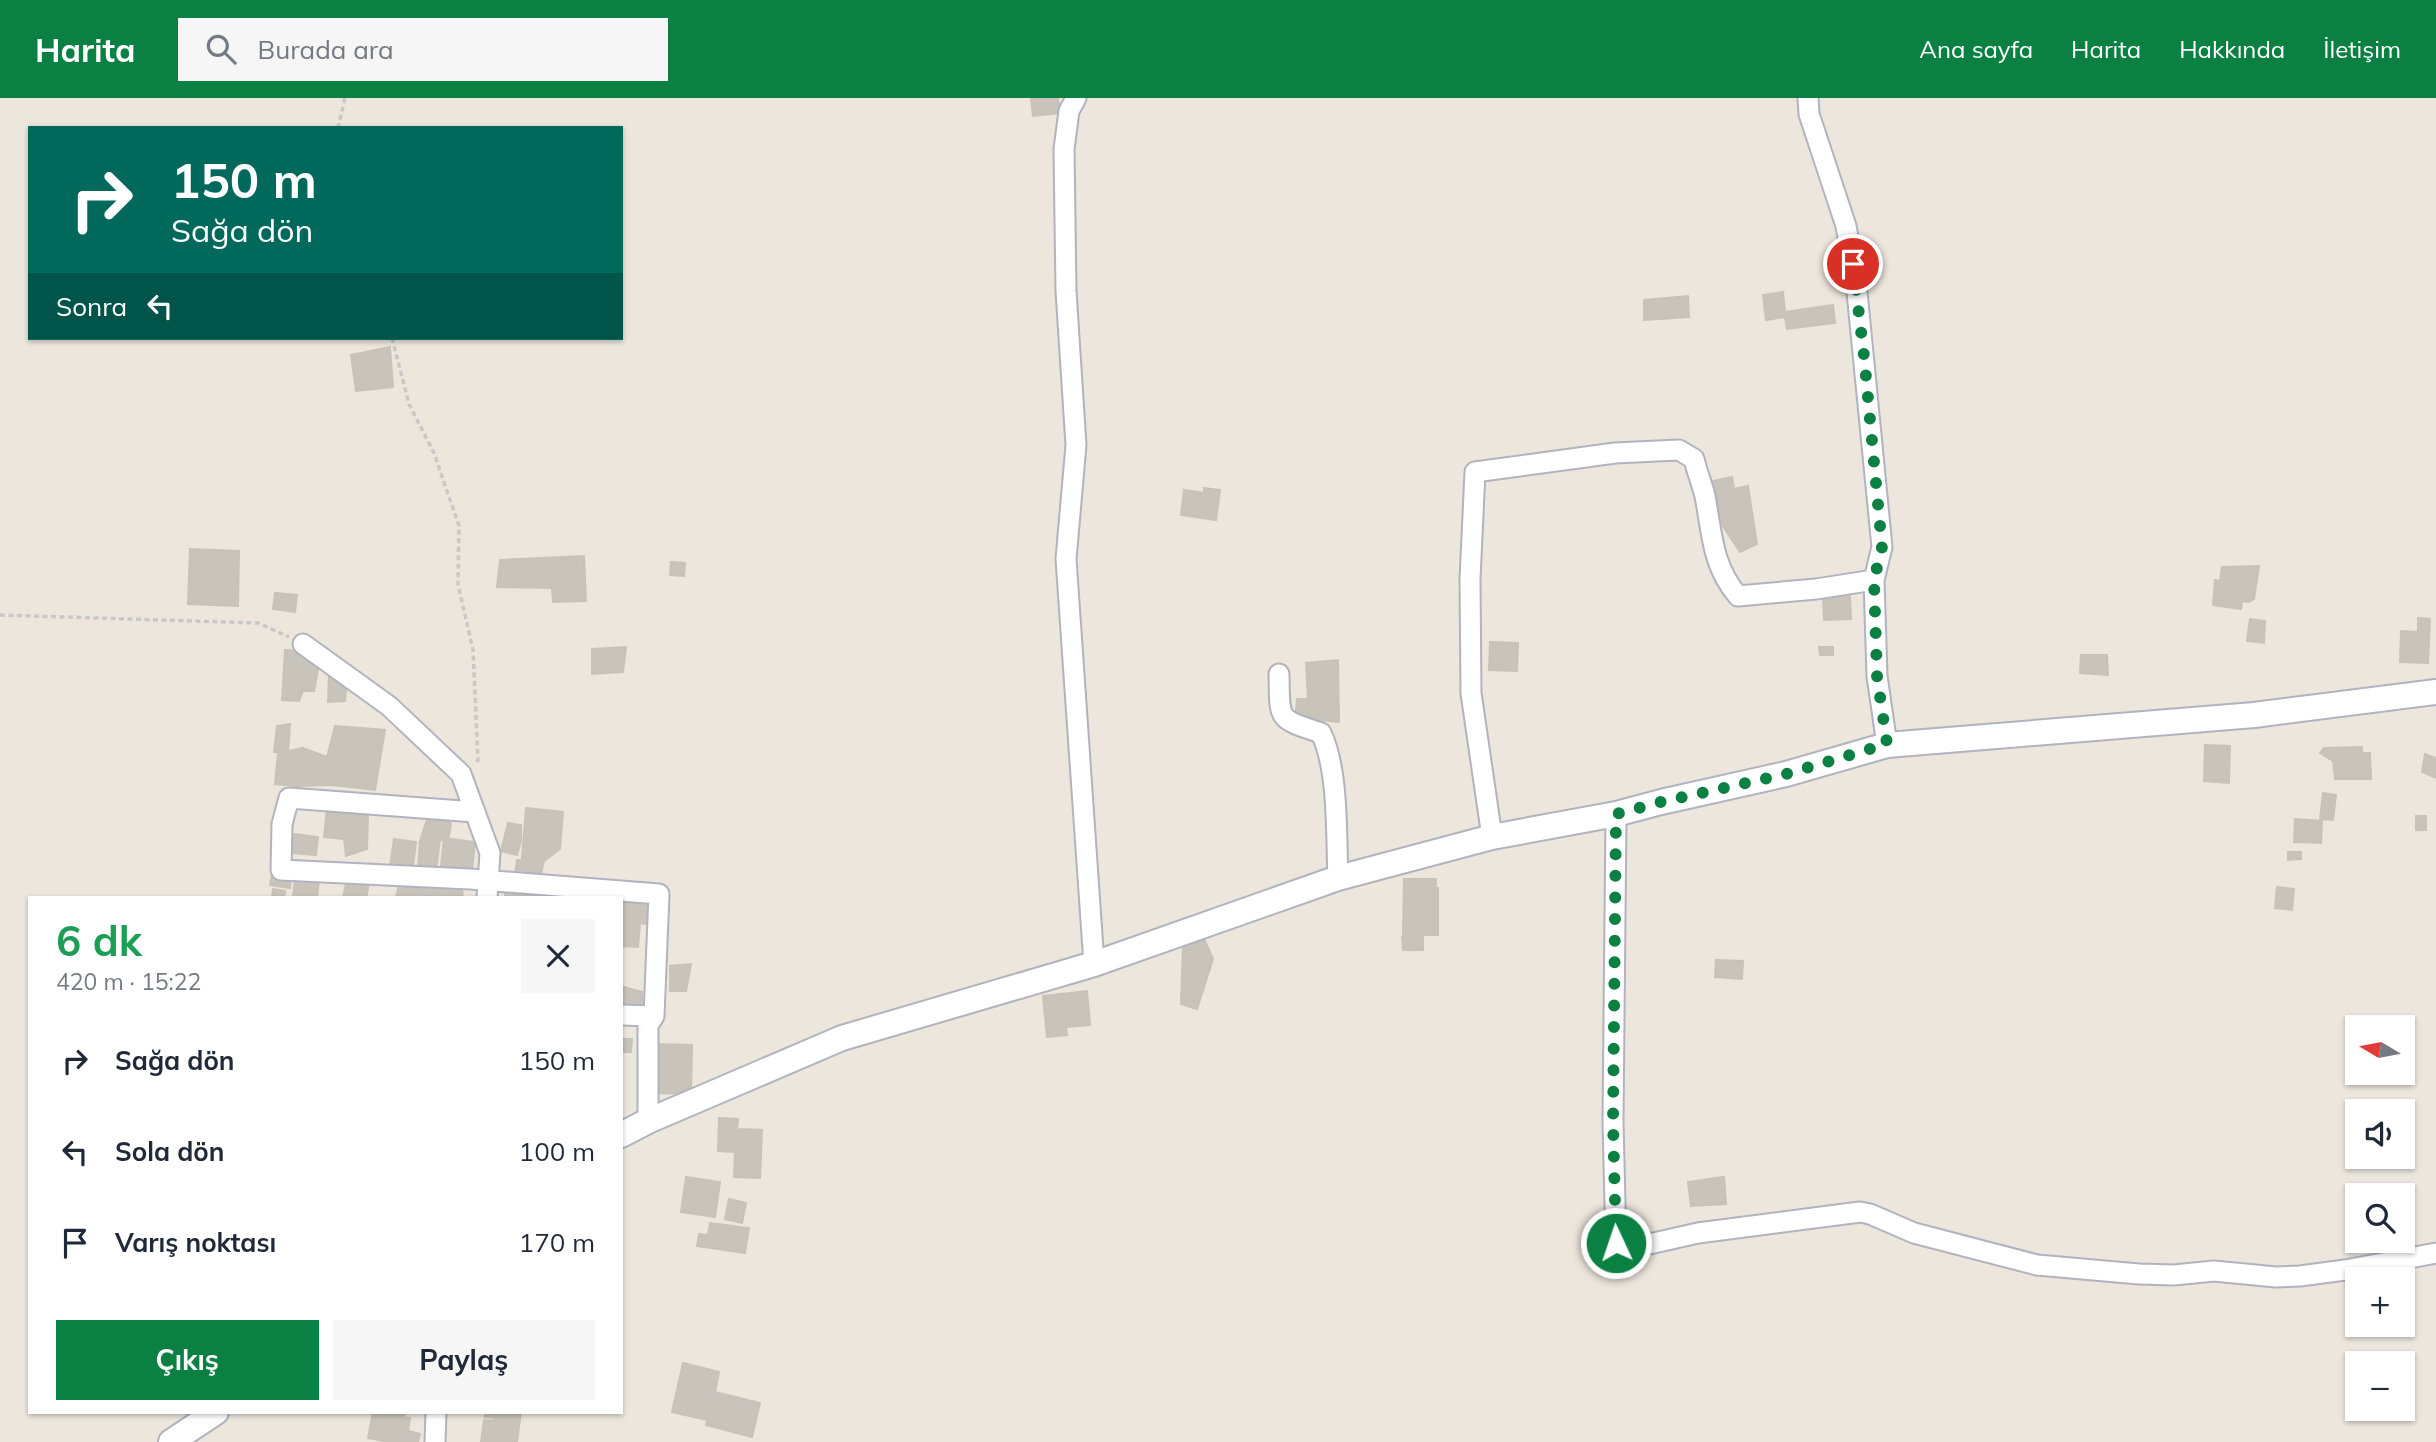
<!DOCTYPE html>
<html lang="tr">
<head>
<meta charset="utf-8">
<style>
	:root { --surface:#fff; --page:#f6f6f7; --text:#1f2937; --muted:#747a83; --accent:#0b8043 }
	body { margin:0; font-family:Mulish,sans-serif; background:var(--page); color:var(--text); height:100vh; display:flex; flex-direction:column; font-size:26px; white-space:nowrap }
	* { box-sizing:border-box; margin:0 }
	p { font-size:23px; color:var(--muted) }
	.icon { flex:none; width:38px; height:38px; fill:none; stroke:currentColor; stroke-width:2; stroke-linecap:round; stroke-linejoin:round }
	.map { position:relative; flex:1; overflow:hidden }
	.drawer { position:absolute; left:28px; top:798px; width:595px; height:518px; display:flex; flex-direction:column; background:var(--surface); border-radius:0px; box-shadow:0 2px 5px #0004 }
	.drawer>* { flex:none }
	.hud { position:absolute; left:28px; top:28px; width:595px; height:214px; border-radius:0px; box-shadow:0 2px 5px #0004; background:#00695c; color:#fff; overflow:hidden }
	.needle { width:46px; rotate:280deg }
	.buttons { position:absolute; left:2345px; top:917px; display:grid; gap:14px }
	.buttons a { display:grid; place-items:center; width:70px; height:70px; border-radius:0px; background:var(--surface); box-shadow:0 2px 5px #0004; font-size:35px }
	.pin { position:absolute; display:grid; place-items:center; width:60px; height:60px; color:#fff; margin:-30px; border:4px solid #fff; border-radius:50%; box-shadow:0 2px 7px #0007 }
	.me { position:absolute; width:77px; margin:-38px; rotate:357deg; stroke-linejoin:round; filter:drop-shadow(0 0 5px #0008) }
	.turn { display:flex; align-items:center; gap:24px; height:147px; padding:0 28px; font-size:32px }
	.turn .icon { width:91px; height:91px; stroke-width:2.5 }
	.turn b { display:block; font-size:49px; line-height:60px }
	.then { display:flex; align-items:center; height:66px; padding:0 28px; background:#0003; gap:14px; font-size:26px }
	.round { display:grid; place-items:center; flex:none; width:74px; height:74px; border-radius:0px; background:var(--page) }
	.summary { display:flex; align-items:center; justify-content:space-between; height:119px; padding:0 28px }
	h1 { font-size:42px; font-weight:700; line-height:52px; color:#1e9e55 }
	.primary-button { display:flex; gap:14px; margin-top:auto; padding:14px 28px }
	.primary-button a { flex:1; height:80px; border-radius:0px; background:var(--accent); color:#fff; font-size:28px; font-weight:700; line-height:80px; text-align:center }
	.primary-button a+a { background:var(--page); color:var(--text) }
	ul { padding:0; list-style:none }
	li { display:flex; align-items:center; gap:21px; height:91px; padding:0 28px }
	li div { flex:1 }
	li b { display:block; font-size:26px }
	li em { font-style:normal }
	header { display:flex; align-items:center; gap:42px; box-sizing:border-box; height:98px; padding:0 35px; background:var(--accent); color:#fff }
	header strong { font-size:33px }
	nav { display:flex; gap:38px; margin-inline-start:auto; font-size:24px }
	.search { width:490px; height:63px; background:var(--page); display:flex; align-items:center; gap:18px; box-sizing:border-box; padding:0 24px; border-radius:0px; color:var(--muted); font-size:26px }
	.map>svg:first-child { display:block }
</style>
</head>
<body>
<header>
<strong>Harita</strong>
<div class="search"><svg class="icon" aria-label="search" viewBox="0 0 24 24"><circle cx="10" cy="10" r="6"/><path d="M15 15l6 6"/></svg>Burada ara</div>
<nav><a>Ana sayfa</a><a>Harita</a><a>Hakkında</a><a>İletişim</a></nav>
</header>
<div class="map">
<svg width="2436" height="1344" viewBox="0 0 2436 1344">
	<rect width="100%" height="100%" fill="#ece6dd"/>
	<path fill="#c8c4bb" stroke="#c8c2b7" stroke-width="2" d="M1031 0H1058L1060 15 1033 18Z
		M1783 194 1785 214 1833 207 1835 225 1787 231 1785 219 1766 222 1763 197Z
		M1688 198 1689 219 1644 222V202Z
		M390 249 393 289 356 293 351 257Z
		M1732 379 1734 391 1748 388 1757 446 1740 454 1723 428 1713 383Z
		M1204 390 1220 392 1216 422 1181 417 1184 392 1204 395Z
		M190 451 239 453 238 508 188 506Z
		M584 458 586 503 553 504 552 490 497 489 500 462Z
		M671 464 685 465 684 478 670 477Z
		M2259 468 2254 501 2249 504 2242 503 2241 511 2213 507 2215 482 2220 483 2222 469Z
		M275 495 297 497 295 514 273 511Z
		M1850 498 1851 521 1824 522 1823 499Z
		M2418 520 2430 521 2428 565 2400 564 2401 533 2418 534Z
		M2250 521 2265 523 2264 545 2247 543Z
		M1490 544 1518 545 1517 573 1489 572Z
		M626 549 623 574 592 576V551Z
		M1819 549H1833V557H1820Z
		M285 552 317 554 319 566 314 593H303L299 603 282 602Z
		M2081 557H2107L2108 577 2080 575Z
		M1338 562 1339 624 1309 621 1306 565Z
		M329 578 347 581 345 603 328 604Z
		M1297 601H1308V625H1295Z
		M290 626 288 655 274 654 277 628Z
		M335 628 385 632 375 692 333 687 296 688 303 650 327 659Z
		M2205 647 2230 648 2229 685 2204 683Z
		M2362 649V655H2370L2371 681H2335L2333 663 2320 655 2324 650Z
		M303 650 296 688 275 686 278 655Z
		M2425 656 2436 660V680L2422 674Z
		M2323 695 2336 697 2333 722 2320 721Z
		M526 710 563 714 560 751 544 763 522 760Z
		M327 711 368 717 367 751 346 758 344 741 324 739Z
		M429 715 444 717 451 726 448 743 440 741 436 772 418 771 420 743Z
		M2416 718H2426V732H2416Z
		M2295 721 2322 723 2321 745 2294 744Z
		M508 725 521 727V743L517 757 501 753Z
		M294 736 318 739 316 757 292 755Z
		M444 740 475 744 472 772 441 768Z
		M394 741 416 744 413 768H390Z
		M2288 754H2301V761L2288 762Z
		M517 762 544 763 541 776H515Z
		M348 776 370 781 366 800H343Z
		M272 777 291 780 290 790 270 787Z
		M295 780 319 782 317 799 293 800Z
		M1404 781H1436V790H1438V837H1403Z
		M400 782 462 789 463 800H396Z
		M2277 789 2294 791 2292 812 2275 810Z
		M273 791 285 793 284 800H272Z
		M505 794H551V800H505Z
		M656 799 653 827 640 825 638 849 621 848V800Z
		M1203 838 1213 861 1197 911 1181 906 1183 848Z
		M1402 839H1423V852H1403Z
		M1716 862 1743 863 1742 881 1715 879Z
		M691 866 686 893H670V868Z
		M624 889 642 894V907H621Z
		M1087 893 1090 927 1066 929 1067 937 1047 939 1043 898Z
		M621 941H632L631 954H621Z
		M656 946 692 947 691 996 655 995Z
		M719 1020 738 1021 737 1031 762 1032 760 1080 734 1079 735 1054 718 1053Z
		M686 1079 720 1084 715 1119 681 1114Z
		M1724 1079 1726 1106 1691 1108 1688 1084Z
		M729 1101 746 1105 742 1125 725 1121Z
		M710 1125 749 1130 745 1155 697 1148 699 1136 708 1137Z
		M683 1265 719 1274 715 1294 760 1305 752 1339 706 1327 707 1322 672 1314Z
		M373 1314 410 1320 408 1333 420 1336 418 1344H389L368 1340Z
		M375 1314H405L404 1319Z
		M486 1314H521L517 1344H481L484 1322 494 1323V1320L485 1319Z"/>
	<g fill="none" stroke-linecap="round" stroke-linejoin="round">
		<defs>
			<path id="minor" d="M1076 0 1069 13 1064 51 1066 193 1076 347 1066 461 1094 866
				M1808 0 1809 16 1846 128 1856 184 1882 449 1874 482 1877 578 1887 647
				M303 546 389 608 461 676 490 755 487 800
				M1279 576C1280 623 1276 620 1321 635 1339 672 1336 738 1338 780
				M475 714 289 700 282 726 281 772 470 781 659 796 654 918 648 927V1023
				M1616 716 1613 1024 1616 1145 1625 1150 1636 1149 1698 1135 1860 1114 1870 1116 1914 1135 2037 1167 2139 1176 2174 1177 2214 1173 2276 1179 2300 1178 2345 1172 2436 1155
				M1492 739 1471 595 1470 481 1475 374 1615 355 1657 353 1679 352 1694 361C1697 374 1702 386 1705 398 1712 435 1712 468 1738 498L1816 491 1874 482
				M621 917 654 918
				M435 1344 436 1314"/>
			<path id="tertiary" d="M621 1037 648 1023 842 940 1094 866 1338 780 1492 739 1616 716 1661 704 1786 676 1887 647 2254 617 2436 594
				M171 1344 216 1314"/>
		</defs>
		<use href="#minor" stroke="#b1b3be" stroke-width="23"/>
		<use href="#tertiary" stroke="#b1b3be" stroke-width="28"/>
		<path stroke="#c8c8c8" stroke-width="3.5" stroke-dasharray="5 3.5" stroke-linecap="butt" d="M338 30 345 0
			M392 240 409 306 434 355 459 428 458 486 473 552 478 662 474 666
			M0 517 258 525 289 539"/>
		<use href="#minor" stroke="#fff" stroke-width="19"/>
		<use href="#tertiary" stroke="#fff" stroke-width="24"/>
	</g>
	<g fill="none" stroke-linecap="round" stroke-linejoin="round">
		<path stroke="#0b8043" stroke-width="12" stroke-dasharray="0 21.6" d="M1616 1145 1613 1024 1616 716 1661 704 1786 676 1887 646 1877 578 1874 482 1882 449 1864 258 1853 166"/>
	</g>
</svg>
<div class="buttons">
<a><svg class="needle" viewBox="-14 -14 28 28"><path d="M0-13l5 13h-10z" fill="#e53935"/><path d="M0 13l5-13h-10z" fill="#747a83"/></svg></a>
<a><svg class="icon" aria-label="sound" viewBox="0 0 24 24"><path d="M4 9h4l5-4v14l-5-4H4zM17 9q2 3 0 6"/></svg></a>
<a><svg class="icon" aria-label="search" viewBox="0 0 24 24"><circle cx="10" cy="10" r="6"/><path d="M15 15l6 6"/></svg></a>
<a>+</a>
<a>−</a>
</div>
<div class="pin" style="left:1853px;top:166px;background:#d93025"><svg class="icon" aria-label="arrive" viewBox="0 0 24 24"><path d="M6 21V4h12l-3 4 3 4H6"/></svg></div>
<svg class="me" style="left:1616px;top:1145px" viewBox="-20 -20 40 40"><circle r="17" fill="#0b8043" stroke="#fff" stroke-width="3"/><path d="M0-11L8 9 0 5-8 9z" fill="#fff"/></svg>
<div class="hud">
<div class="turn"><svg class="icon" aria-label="right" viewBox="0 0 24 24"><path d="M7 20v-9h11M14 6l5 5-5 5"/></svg><div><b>150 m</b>Sağa dön</div></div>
<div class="then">Sonra<svg class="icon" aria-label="left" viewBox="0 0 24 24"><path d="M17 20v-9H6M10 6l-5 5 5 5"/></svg></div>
</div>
<section class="drawer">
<div class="summary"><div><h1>6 dk</h1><p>420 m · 15:22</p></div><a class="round"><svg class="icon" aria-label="close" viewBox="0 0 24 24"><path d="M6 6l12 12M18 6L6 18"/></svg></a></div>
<ul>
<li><svg class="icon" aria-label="right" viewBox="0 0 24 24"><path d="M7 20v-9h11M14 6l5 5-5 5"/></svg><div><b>Sağa dön</b></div><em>150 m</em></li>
<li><svg class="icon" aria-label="left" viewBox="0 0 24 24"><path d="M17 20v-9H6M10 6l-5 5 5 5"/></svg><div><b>Sola dön</b></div><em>100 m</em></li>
<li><svg class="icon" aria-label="arrive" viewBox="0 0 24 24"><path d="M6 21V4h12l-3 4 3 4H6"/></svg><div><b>Varış noktası</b></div><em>170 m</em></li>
</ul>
<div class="primary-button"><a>Çıkış</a><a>Paylaş</a></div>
</section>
</div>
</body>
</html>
